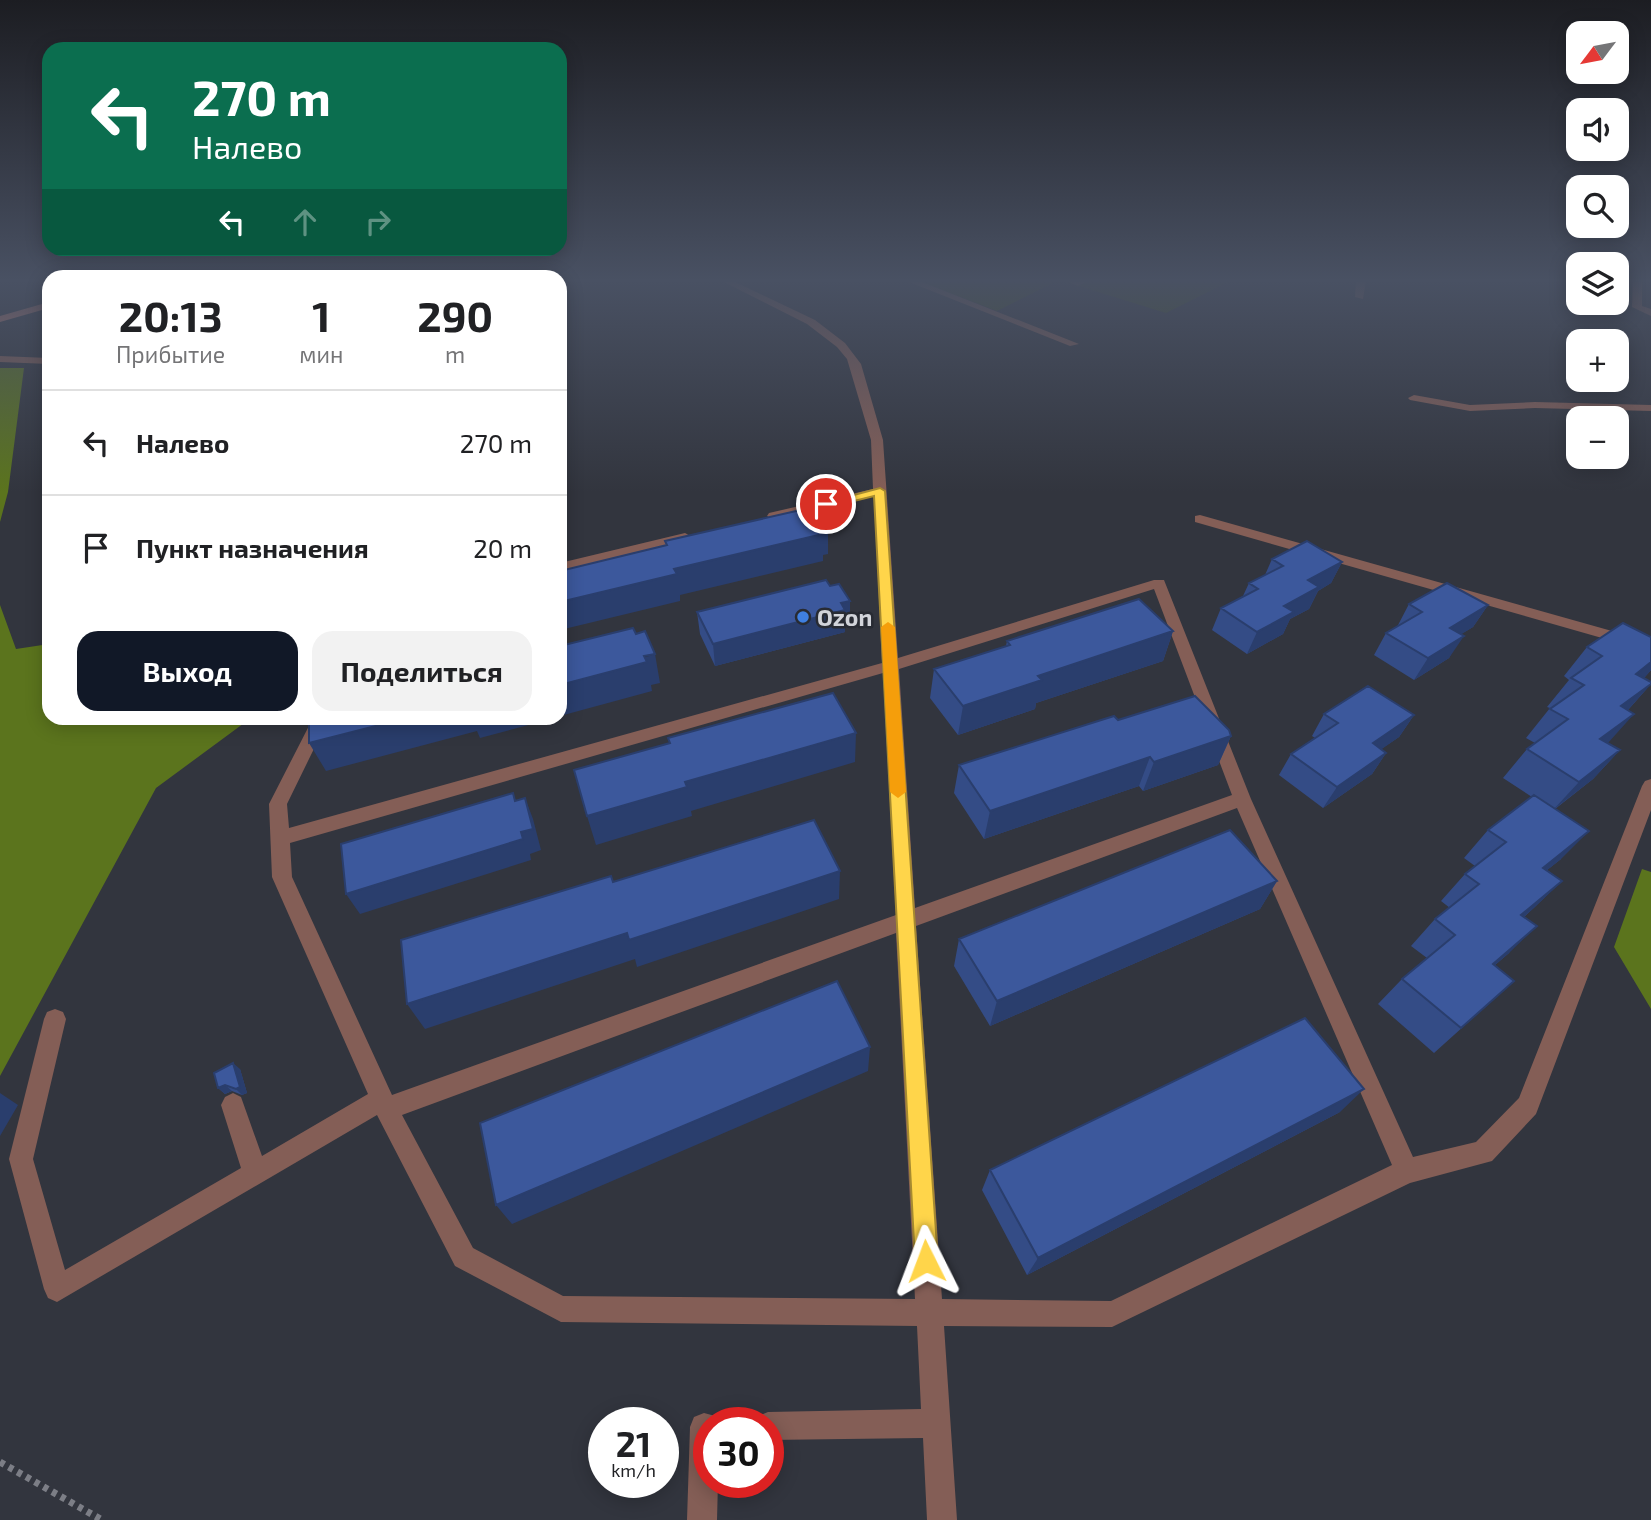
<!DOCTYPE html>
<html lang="ru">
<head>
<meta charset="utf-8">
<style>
	:root { --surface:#fff; --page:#f2f2f2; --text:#202124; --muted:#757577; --line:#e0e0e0; --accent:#111827 }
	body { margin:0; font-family:"Exo 2",sans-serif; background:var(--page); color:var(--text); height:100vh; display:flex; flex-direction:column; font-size:26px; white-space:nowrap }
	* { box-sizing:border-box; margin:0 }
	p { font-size:23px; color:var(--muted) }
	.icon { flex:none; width:38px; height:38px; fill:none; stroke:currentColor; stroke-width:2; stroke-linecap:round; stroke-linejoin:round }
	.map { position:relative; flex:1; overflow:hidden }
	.panel { position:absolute; left:42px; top:270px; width:525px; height:455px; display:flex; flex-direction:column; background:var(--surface); border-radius:21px; box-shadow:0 4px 18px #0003 }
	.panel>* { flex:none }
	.top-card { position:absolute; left:42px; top:42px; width:525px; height:214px; border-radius:21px; box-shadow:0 4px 18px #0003; background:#0b6e4f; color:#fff; overflow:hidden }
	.needle { width:46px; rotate:238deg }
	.buttons { position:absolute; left:1566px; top:21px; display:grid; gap:14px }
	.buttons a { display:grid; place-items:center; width:63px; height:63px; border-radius:14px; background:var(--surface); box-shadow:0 4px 18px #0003; font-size:35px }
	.speed { position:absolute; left:588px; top:1407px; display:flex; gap:14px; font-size:35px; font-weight:700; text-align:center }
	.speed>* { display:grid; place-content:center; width:91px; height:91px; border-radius:50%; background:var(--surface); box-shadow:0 4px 18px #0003; line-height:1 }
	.speed small { font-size:18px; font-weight:400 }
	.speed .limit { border:10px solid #d22; background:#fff; color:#111 }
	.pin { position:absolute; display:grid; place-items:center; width:60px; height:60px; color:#fff; margin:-30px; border:4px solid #fff; border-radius:50%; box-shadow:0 2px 7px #0007 }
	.me { position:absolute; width:77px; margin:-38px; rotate:357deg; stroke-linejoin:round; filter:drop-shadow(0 0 5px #0008) }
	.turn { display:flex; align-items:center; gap:24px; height:147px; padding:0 35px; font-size:32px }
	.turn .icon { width:91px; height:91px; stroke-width:2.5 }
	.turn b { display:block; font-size:49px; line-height:60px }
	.lanes { display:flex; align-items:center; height:66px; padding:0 35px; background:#0003; justify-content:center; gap:35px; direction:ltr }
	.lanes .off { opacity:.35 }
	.eta { display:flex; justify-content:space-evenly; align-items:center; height:119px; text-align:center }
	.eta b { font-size:42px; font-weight:700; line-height:49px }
	.action { display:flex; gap:14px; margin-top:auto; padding:14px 35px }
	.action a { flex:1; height:80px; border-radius:21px; background:var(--accent); color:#fff; font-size:28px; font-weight:700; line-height:80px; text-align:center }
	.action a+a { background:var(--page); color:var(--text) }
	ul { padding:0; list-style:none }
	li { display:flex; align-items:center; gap:21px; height:105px; padding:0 35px; border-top:2px solid var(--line) }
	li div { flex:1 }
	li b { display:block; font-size:26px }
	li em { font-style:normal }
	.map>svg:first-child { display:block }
</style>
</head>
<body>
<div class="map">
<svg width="1651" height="1520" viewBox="0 0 1651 1520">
	<rect width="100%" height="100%" fill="#32353e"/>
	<path fill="#3f4e1e" d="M916 280H1232L1166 313 1059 280 997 311Z"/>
	<path fill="#5b741d" d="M0 368H24L8 492 0 522Z
		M0 605 16 649 49 644V718H251L156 788 0 1076Z
		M1642 869 1651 872V1009L1614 947Z"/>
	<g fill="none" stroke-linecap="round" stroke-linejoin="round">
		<path stroke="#7c7e86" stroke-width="7" stroke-dasharray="5 5" stroke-linecap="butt" d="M0 1462 102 1520"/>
		<path fill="#845e56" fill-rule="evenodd" d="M720 280H731L815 320 845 343 861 364 883 440 898 658 1154 580H1164L1251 799 1413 1157 1476 1142 1519 1098 1642 786 1645 781 1651 779V810L1536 1114 1492 1161 1410 1183 1112 1327 944 1326 957 1520H927L923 1438 768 1440V1423H755L758 1416 768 1412 921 1409 917 1326 561 1322 455 1266 377 1115 57 1302 48 1298 44 1289 9 1159 44 1019 47 1012 55 1009 63 1012 66 1019 33 1159 65 1270 241 1168 221 1105 225 1097 233 1093 241 1097 262 1156 368 1094 272 877 269 804 313 718H329L287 804 289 828 882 663 874 496 774 520 767 516 769 513 873 489 871 440 847 359 837 347 807 324ZM1154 589 1232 795 915 908 899 669ZM883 673 896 915 392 1095 292 877 290 843ZM1237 808 1392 1165 1111 1301 942 1299 916 926ZM896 933 915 1299 563 1296 473 1248 402 1115Z
			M904 280H917L1079 344 1070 346Z
			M1064 280H1089L1078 286Z
			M1356 280H1366L1363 299 1355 297Z
			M1633 280H1642V306L1651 309V316L1632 307Z
			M0 356 49 358V364L0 362Z
			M1414 395 1470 405 1535 402 1651 405V411L1535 408 1470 411 1410 400 1408 398Z
			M1200 515 1651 642V652L1195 522V516Z
			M685 533 692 537 690 540 560 571V563Z
			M704 1413 719 1417 722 1423H709V1482H718L717 1520H687L690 1427 694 1417Z"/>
		<path fill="#d18474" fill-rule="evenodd" d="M49 302V308L0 322V316Z"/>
	</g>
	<path fill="#344c86" d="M1272 559 1342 562 1331 583 1318 591 1309 609 1290 619 1283 634 1247 654 1212 630 1221 608 1243 596 1249 583 1265 575Z
		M1409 604 1488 605 1473 627 1461 634 1449 658 1414 680 1374 655 1386 633 1397 627Z
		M697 612 850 623 845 624V632L715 666 700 634Z
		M1173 631 1163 661 1036 703 1035 709 958 735 930 698 934 669 1006 646 1007 641Z
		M1651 637V670L1644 678 1651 684 1628 710 1607 743 1620 750 1593 779 1555 809 1561 859 1547 870 1562 881 1524 917 1509 953 1495 965 1514 981 1434 1053 1378 1004 1402 979 1427 958 1411 946 1435 919 1450 908 1441 901 1465 874 1475 866 1464 858 1488 830 1532 797 1503 778 1527 749 1535 743 1526 738 1550 708 1547 707 1569 680 1564 676 1587 647Z
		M1324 714 1414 715 1399 737 1381 749 1386 753 1372 774 1323 808 1279 775 1291 754 1315 738 1312 736Z
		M1118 720 1231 736 1218 765 1143 791 1139 786 984 839 954 793 959 765Z
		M1277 881 1260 909 990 1026 954 966 959 939Z
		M240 1069 247 1093 242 1095 232 1091 225 1094 218 1088Z
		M1340 1112 1027 1275 982 1190 990 1170Z"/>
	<path fill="#2a3e6d" d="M828 528V554L823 555V561L680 595V601L560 630V602L674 569Z
		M1342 562 1331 583 1318 591 1309 609 1290 619 1283 634 1247 654 1257 632 1284 606 1308 580Z
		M850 601V623L845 624V632L715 666 713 644Z
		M1488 605 1473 627 1436 650 1450 628Z
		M1173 631 1163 661 1036 703 1035 709 958 735 963 706 1038 676Z
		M1464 636 1449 658 1414 680 1428 658Z
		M655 654 660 683 651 685 652 691 560 716V685Z
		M1651 662V670L1645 677 1610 703 1636 674Z
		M1651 684 1626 712 1621 706Z
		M1634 714 1608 743 1574 768 1600 739Z
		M1414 715 1399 737 1359 765 1373 743Z
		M407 718H554L480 738 477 731 326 771 309 743Z
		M856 733 855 762 691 811 692 816 596 845 587 816 685 782Z
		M1231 736 1218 765 1143 791 1154 762Z
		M1620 750 1593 779 1553 810 1579 782Z
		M1386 753 1372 774 1323 808 1337 787Z
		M1150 757 1139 786 984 839 990 811Z
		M525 798 533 819 541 850 530 854 531 860 360 914 346 894Z
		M1589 831 1561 859 1516 895 1543 868Z
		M840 871 839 899 637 967 635 959 425 1029 407 1004 627 933Z
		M1277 881 1260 909 990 1026 997 1001Z
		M1562 881 1534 908 1494 942 1521 915Z
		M1537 926 1509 953 1466 990 1493 964Z
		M870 1047 868 1071 512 1224 496 1205Z
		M233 1063 240 1069 247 1093 242 1095 236 1089Z
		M225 1085 232 1091 225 1094 218 1088Z
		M1364 1089 1340 1112 1027 1275 1038 1258Z
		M0 1093 18 1105 0 1136Z"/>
	<path fill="#3c589c" stroke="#2a3e6d" stroke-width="2" d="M805 509 808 513 816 511 828 528 820 530 823 534 674 569 677 574 560 602V571L667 545 665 541Z
		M1307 541 1342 562 1308 580 1319 587 1284 606 1294 612 1257 632 1221 608 1258 589 1249 583 1283 566 1272 559Z
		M826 580 830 586 839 584 850 601 841 603 845 610 713 644 697 612Z
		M1447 583 1488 605 1450 628 1464 636 1428 658 1386 633 1422 612 1409 604Z
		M1139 599 1173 631 1038 676 1042 680 963 706 934 669 1010 645 1007 641Z
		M1623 623 1651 637V662L1636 674 1651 682V684L1621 706 1634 714 1600 739 1620 750 1579 782 1527 749 1568 719 1550 709 1584 685 1571 678 1602 656 1587 647Z
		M633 628 636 634 645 631 655 654 644 656 647 662 560 685V646Z
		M1368 686 1414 715 1373 743 1386 753 1337 787 1291 754 1338 723 1324 714Z
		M833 693 856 733 685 782 687 787 587 816 574 770 670 743 668 738Z
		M1195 696 1229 730 1231 736 1154 762 1150 757 990 811 959 765 1114 716 1118 720Z
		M309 718H407L309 743Z
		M513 793 515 801 525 798 533 829 521 832 523 839 346 894 341 844Z
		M1534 795 1589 831 1543 868 1562 881 1521 915 1537 926 1493 964 1514 981 1461 1028 1402 979 1455 935 1435 919 1479 884 1465 874 1506 842 1488 830Z
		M814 820 840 871 629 940 627 933 407 1004 401 940 611 876 613 882Z
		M1230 830 1277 881 997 1001 959 939Z
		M837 981 870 1047 496 1205 480 1123Z
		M1305 1018 1364 1089 1038 1258 990 1170Z
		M233 1063 240 1087 236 1089 225 1085 218 1088 214 1073Z"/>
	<linearGradient id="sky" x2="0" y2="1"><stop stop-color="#1c1d22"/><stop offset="0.57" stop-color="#495163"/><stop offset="1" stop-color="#495163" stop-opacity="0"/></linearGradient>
	<rect width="1651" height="492" fill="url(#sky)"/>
	<path fill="#ffd54a" stroke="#a68a30" stroke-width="2" d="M880 488 885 491 938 1261 935 1270 926 1273 918 1270 915 1261 874 496 826 508 820 504Z"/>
	<path fill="#f59e0b" d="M888 622 895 627 906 792 898 798 890 792 881 627Z"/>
	<circle fill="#3f7fe0" stroke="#282b33" stroke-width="2.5" cx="803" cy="617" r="7"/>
	<g text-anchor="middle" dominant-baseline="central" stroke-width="5" stroke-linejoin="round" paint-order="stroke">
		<g font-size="23" font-weight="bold" fill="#d2d4da" stroke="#282b33" text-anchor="start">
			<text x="817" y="617">Ozon</text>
		</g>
	</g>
</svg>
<div class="buttons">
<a><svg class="needle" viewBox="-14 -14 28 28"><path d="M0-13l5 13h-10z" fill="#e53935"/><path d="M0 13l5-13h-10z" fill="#757577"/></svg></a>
<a><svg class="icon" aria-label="sound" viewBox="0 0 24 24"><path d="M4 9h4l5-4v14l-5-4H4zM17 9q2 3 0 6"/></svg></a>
<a><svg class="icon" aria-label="search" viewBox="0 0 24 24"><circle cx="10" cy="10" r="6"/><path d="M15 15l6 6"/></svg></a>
<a><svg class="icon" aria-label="layers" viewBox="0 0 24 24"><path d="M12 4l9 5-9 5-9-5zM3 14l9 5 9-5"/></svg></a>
<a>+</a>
<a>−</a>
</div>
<div class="speed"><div>21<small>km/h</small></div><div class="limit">30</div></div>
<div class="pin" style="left:826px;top:504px;background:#d93025"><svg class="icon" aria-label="arrive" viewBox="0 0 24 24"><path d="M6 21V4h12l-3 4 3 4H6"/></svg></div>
<svg class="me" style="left:926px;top:1261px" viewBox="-20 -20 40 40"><path d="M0-17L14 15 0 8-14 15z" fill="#ffd54a" stroke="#fff" stroke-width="4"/></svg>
<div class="top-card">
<div class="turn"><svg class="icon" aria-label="left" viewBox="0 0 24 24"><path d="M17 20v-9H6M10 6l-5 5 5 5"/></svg><div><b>270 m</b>Налево</div></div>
<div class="lanes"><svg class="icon" aria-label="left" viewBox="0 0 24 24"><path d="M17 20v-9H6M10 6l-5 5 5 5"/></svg><svg class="icon off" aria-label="ahead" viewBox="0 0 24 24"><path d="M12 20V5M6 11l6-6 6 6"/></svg><svg class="icon off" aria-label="right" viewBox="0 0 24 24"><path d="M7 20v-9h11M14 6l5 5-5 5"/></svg></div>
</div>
<section class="panel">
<div class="eta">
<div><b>20:13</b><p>Прибытие</p></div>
<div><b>1</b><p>мин</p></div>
<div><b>290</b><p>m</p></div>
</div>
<ul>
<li><svg class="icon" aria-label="left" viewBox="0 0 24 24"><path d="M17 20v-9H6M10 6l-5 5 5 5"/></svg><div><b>Налево</b></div><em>270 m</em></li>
<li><svg class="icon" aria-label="arrive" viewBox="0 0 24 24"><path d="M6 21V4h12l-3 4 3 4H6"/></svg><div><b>Пункт назначения</b></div><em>20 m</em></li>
</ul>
<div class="action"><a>Выход</a><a>Поделиться</a></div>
</section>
</div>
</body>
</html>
